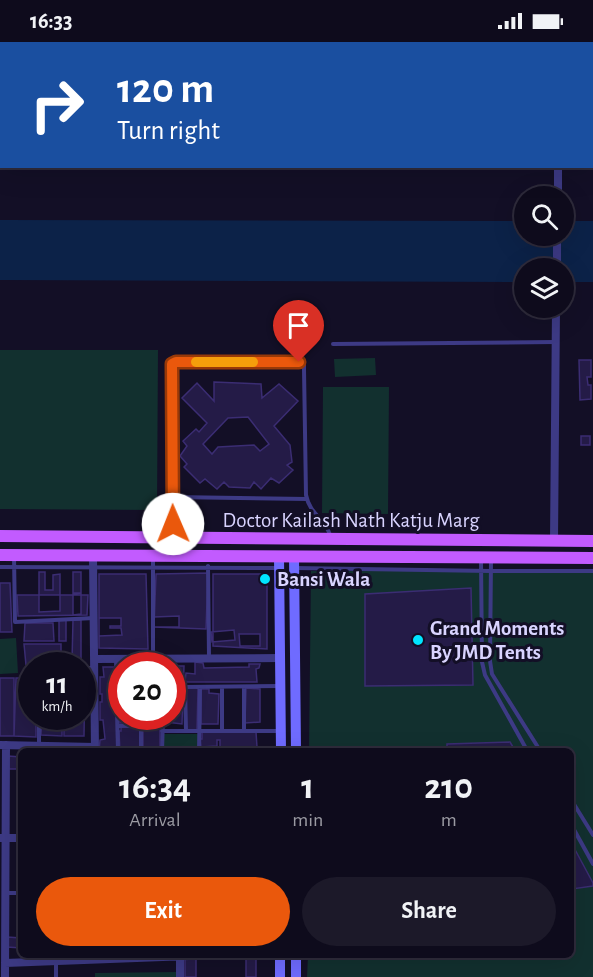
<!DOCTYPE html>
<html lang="en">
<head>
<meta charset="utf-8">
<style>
	:root { --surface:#0e0b1c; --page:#1c1929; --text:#f1f3f6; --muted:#9b9ba3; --line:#2e2b3b; --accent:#ea580c }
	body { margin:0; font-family:"Alegreya Sans",sans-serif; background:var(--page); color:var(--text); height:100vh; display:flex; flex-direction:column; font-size:22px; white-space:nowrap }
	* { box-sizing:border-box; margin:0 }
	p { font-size:20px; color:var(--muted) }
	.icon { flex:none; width:33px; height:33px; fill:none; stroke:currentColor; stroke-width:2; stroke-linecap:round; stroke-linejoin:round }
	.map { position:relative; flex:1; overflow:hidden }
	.sheet { position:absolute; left:18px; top:706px; width:556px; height:210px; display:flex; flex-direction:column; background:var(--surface); border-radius:9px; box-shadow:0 6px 24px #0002,0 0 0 2px var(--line) }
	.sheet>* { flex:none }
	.hud { position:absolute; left:0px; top:0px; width:594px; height:126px; box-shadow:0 6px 24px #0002,0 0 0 2px var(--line); background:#1a4fa0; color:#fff; overflow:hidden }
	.fabs { position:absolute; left:514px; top:144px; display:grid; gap:12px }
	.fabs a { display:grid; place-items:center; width:60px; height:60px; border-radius:50%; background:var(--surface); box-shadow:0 6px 24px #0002,0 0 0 2px var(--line); font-size:30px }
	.speed { position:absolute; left:18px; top:610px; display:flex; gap:12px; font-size:30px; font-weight:700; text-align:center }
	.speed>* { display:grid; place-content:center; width:78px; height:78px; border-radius:50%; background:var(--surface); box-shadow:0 6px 24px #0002,0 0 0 2px var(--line); line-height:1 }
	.speed small { font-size:15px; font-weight:400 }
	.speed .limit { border:9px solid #d22; background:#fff; color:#111 }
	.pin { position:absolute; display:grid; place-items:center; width:51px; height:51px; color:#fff; margin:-62px -26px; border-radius:50% 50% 50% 0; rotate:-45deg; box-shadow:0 0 6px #0007 }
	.pin .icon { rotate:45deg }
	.me { position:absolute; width:66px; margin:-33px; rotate:359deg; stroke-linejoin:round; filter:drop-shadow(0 0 4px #0008) }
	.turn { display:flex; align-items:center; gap:21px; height:126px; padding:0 18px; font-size:27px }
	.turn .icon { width:78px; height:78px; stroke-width:2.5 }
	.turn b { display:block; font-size:42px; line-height:51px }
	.eta { display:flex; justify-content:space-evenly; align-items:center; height:102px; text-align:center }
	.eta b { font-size:36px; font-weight:700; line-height:42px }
	.cta { display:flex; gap:12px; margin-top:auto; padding:12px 18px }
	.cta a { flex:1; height:69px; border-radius:36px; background:var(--accent); color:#fff; font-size:24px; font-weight:700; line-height:69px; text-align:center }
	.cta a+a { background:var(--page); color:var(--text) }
	.status { display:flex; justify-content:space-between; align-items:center; height:42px; padding:0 30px; background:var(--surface); direction:ltr }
	.status svg { height:16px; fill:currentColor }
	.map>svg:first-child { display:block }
</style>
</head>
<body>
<div class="status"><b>16:33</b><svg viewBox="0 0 49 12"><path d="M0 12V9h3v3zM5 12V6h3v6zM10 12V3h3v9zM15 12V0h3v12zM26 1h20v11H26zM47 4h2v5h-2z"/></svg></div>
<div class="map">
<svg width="593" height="935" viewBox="0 0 593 935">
	<rect width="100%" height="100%" fill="#130f26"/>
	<path fill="#12302f" d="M0 308H158L157 468 0 467Z
		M375 316 376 333 335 335 334 317Z
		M323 345H389L388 472 322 471Z
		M311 529H593V935H307L308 914H572V710L309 709Z
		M16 596 18 631 0 632V597Z
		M164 692H198V709H164Z
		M176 930 177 935H95V931Z"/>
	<path fill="#0c2248" d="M0 178 525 179V194H564V179H593V240H564V226H525V240L0 238Z"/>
	<path fill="#241b47" stroke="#3b2d73" stroke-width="1.5" fill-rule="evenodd" d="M579 318H591V335H587L588 343H591V357L580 358Z
		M214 340 261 342 262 356 279 342 298 359 274 384 290 403 292 420 287 423 293 428 279 441 271 436 261 447 254 440 250 446 229 445 224 440 217 447 205 437 200 441 184 425 187 422 180 414 187 404 183 399 196 387 199 390 207 381 182 356 197 341 214 359ZM248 375 269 402 260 409 254 403 218 405 212 412 203 402 228 376Z
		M581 394H590V403H581Z
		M39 530H45V548H53V533L60 532V569L39 570Z
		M73 530H81V551H73Z
		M208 531 206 587 154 585 156 532Z
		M99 532H146L148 607 99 606Z
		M213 532H267V607L213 604Z
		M0 541H10L12 590H0Z
		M471 546 473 643 365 644V552Z
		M81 551V572L73 573V552Z
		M17 553H88L87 573 18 574Z
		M179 574V585H154V575Z
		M99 576H121V584H110V586H121L122 593 99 594Z
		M59 578H66V599H59Z
		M73 578H81V619H72Z
		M25 581H53L54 599H24Z
		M234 588 235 598 212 600 211 590Z
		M239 592H260V604H240Z
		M24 602H61V622L26 623Z
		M131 620H145L146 624H130Z
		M195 620 203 621 204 626 249 625V622H260L259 626 256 627 257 640H185L186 631 195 632Z
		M119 624H122V641H120Z
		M167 624H184L182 682 166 680V675H172V650H175L174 643H172V624Z
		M103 625H115L117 710H99L100 698 105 697 103 678H100V660H102V652H100V635H104Z
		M82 630H85L84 694H64V675H82Z
		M0 636H14V694H0Z
		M16 636H32V675H36V695L14 694Z
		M185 645 198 646 197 689H186Z
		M246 646 260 647V680L245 681Z
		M201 647H209V651L219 652 218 682H201Z
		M119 668H122V675H160V681H120Z
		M41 675H60V684L40 682Z
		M42 675H62V694L41 693Z
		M121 685H140V710H120L119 689H121Z
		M160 685V710H143V686Z
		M202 690H256L257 705H220V698H217V704L201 705 200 697H202Z
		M510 700 516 710H447V702Z
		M8 714 21 715V727H8Z
		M572 802 593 841V844L572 847Z
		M7 895 21 896V906L7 905Z
		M246 914H256V935H246Z
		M185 917H196V935H185Z"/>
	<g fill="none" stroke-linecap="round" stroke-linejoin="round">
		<path stroke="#3d3a85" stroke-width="4" d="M366 0V2
			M502 0V2
			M147 2V0
			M186 2V0
			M219 2V0
			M295 2V0
			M330 2V0
			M333 302 555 300
			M173 455 307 457
			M173 492 172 322 176 320H299L304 323V327L306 453C310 473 325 476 330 493
			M14 514 15 580 94 576
			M481 518 482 620 485 633 528 710
			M491 519 490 619 492 632 541 710
			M208 524 209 615
			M0 525 278 526
			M295 526 491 529H593
			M153 616V515
			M116 617 118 710
			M82 626H94
			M222 645V689
			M39 675V704
			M118 684 162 683
			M141 684V710
			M162 689H279
			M186 689 185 645 279 644
			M244 689V645
			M199 708 240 706 243 710
			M162 710 163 675
			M199 710 200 645
			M572 759 593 793
			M572 784 593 822
			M7 851H21
			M56 935V914"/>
		<path stroke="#3d3a85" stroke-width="8" d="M54 0 80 1
			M438 0V2
			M259 2V0
			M559 2V0
			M592 3H593
			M592 54H593
			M592 110H593
			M558 154V124
			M557 226V194
			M554 499 556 266
			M93 514 95 710
			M94 617 280 616
			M0 703 95 705
			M1 796H21
			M180 914V935
			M5 921 189 914
			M5 935 6 703"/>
		<path stroke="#6f6bff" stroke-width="10" d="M80 2V0
			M0 108H2
			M279 514 281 710
			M294 514 296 710
			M280 914V935
			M296 935V914"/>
		<path stroke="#c25bff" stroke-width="12" d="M0 494 593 499
			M0 513 593 516"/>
	</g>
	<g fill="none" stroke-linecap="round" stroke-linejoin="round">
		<defs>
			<path id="route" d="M173 482 172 322 176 320H299"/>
		</defs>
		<use href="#route" stroke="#983908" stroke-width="15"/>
		<use href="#route" stroke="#ea580c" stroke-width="10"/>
		<path stroke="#f59e0b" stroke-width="10" d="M196 320H253"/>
	</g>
	<g fill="#00e5ff" stroke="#130f26" stroke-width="2">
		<circle cx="265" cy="537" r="6"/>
		<circle cx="418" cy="598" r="6"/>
	</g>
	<g text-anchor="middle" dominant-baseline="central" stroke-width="6" stroke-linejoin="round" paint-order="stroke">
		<g font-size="21" fill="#d9d4ff" stroke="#130f26">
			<text x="351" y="478">Doctor Kailash Nath Katju Marg</text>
		</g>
		<g font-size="21" font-weight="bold" fill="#d9d4ff" stroke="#130f26" text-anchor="start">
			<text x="277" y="537">Bansi Wala</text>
			<text x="430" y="586">Grand Moments<tspan x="430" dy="24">By JMD Tents</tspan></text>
		</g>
	</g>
</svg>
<div class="fabs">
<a><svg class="icon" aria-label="search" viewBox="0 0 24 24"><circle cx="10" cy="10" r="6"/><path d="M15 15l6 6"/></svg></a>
<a><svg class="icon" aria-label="layers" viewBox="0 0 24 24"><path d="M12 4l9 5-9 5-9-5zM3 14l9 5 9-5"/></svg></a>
</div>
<div class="speed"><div>11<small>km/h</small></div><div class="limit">20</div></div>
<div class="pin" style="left:299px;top:320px;background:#d93025"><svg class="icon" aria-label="arrive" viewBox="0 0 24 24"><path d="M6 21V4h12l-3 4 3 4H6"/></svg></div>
<svg class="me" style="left:173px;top:482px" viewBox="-20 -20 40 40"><circle r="19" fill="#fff"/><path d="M0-13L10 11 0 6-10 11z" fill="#ea580c"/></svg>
<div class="hud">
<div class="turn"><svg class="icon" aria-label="right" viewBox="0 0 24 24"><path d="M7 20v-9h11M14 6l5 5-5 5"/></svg><div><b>120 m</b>Turn right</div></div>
</div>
<section class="sheet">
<div class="eta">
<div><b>16:34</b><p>Arrival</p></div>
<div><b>1</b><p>min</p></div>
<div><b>210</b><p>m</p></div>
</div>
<div class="cta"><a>Exit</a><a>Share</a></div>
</section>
</div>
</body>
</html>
